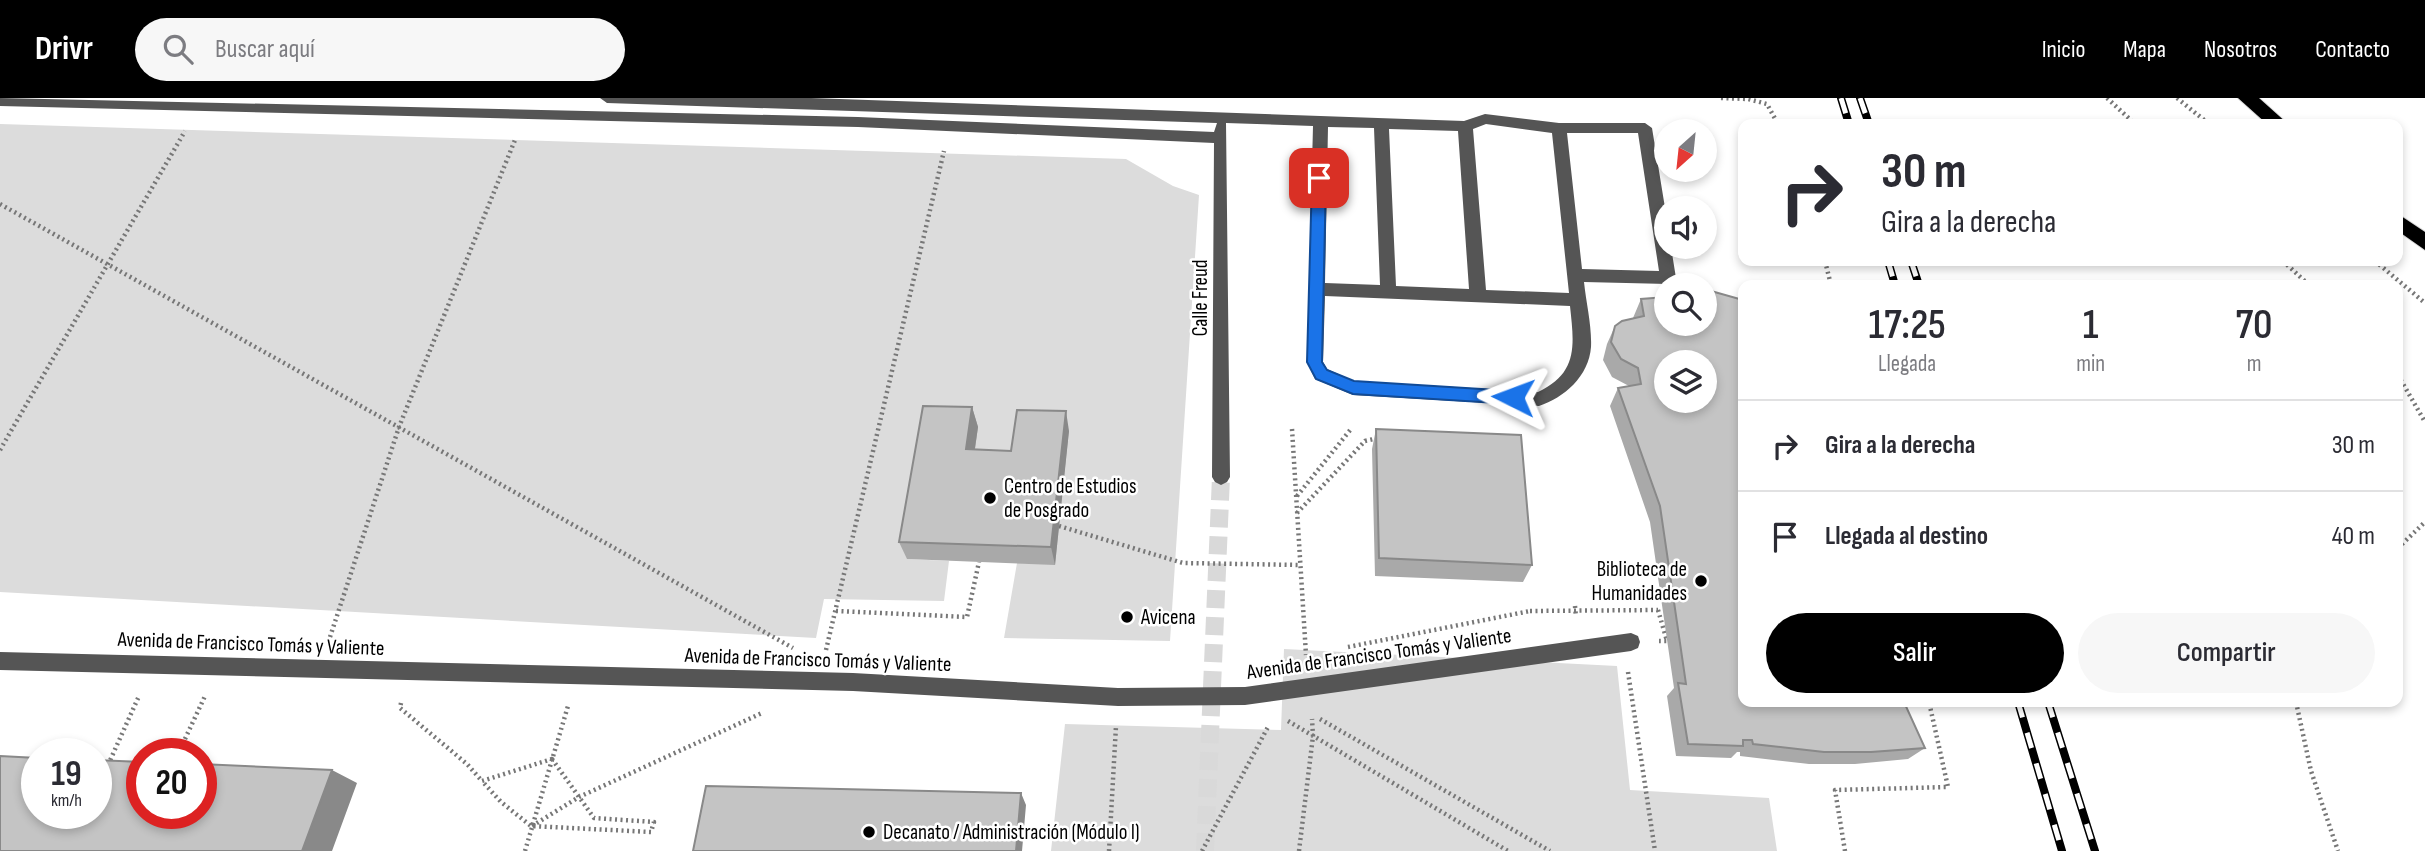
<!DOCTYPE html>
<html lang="es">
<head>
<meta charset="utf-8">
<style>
	:root { --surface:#fff; --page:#f7f7f7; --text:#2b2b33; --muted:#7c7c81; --line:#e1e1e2; --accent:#000 }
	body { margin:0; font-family:"Sofia Sans Condensed",sans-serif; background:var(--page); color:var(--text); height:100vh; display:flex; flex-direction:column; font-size:26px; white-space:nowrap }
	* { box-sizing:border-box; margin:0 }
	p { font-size:23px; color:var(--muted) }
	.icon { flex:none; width:38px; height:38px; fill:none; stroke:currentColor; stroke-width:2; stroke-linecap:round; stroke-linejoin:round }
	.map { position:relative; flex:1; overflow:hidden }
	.details { position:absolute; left:1738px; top:182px; width:665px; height:427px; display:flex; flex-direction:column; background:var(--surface); border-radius:14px; box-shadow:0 4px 10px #0003 }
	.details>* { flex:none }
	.guide { position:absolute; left:1738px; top:21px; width:665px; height:147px; border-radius:14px; box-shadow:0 4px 10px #0003; background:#fff; color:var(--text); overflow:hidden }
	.needle { width:46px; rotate:207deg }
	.fabs { position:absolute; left:1654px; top:21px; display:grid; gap:14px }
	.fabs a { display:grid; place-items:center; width:63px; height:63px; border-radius:50%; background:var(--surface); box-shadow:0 4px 10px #0003; font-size:35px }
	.speed { position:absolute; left:21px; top:640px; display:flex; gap:14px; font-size:35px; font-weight:700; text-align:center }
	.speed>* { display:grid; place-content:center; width:91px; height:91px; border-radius:50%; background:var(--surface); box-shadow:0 4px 10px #0003; line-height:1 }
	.speed small { font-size:18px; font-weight:400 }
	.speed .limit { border:10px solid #d22; background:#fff; color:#111 }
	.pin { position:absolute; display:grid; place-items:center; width:60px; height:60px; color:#fff; margin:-30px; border-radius:14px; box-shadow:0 4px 10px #0006 }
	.me { position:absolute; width:77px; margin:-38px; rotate:273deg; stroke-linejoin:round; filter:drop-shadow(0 0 5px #0008) }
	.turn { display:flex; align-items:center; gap:24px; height:147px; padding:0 28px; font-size:32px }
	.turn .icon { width:91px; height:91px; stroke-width:2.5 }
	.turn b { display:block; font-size:49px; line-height:60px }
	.eta { display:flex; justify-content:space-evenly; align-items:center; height:119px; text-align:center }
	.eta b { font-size:42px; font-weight:600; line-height:49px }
	.button { display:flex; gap:14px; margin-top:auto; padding:14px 28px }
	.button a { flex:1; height:80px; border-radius:42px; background:var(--accent); color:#fff; font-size:28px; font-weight:600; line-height:80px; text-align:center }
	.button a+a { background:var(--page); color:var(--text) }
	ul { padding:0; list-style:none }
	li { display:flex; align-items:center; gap:21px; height:91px; padding:0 28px; border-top:2px solid var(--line) }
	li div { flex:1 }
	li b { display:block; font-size:26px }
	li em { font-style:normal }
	header { display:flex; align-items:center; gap:42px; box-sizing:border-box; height:98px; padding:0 35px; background:var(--accent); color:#fff }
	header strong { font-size:33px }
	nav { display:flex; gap:38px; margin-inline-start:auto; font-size:24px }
	.search { width:490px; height:63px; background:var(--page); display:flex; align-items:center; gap:18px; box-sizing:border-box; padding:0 24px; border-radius:38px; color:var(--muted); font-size:26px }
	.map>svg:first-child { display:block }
</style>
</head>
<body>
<header>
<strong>Drivr</strong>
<div class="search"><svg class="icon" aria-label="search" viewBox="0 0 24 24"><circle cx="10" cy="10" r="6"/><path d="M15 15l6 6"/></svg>Buscar aquí</div>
<nav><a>Inicio</a><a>Mapa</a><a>Nosotros</a><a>Contacto</a></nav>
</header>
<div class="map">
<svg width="2425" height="753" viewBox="0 0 2425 753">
	<rect width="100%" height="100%" fill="#fff"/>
	<path fill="#dcdcdc" d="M0 26 1126 61 1173 88 1199 97 1170 543 1004 540 1017 465 1055 466 1069 334 1016 373 972 370 977 329 907 461 949 463 944 503 824 501 816 540 0 494Z
		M1284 551 1617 568 1630 692 1769 700 1777 753H1051L1065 626 1281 632Z"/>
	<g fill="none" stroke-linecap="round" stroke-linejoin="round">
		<path stroke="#d9d9d9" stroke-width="18" stroke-dasharray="18 9" stroke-linecap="butt" d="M1205 753 1221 379"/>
		<defs>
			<path id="highway" d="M2238 0H2259L2288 26H2267Z
				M2398 116 2425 134V152L2398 133Z"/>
		</defs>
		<use href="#highway" stroke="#dbdbdb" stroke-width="2"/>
		<path stroke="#777" stroke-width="4.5" stroke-dasharray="2 3.5" stroke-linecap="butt" d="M1721 0 1748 1 1767 6 1778 26
			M2107 0 2135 26
			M2177 0 2209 26
			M0 106 793 550
			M1825 163 1831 187
			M2283 163 2309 187
			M2375 163 2425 205
			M2398 277 2425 324
			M1292 331 1306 557
			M0 352 185 33
			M1297 398 1351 331
			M1297 415 1365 343 1378 340
			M1059 428 1183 465 1301 467
			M2398 450 2425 424
			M1575 508 1576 519
			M1658 512 1667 543H1659
			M836 513 967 519 979 464
			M330 539 399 329 515 42
			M1348 549 1530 513
			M826 552 944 53
			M1628 574 1655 753
			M2296 604 2311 673 2338 753
			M401 605 400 610 467 666 482 683
			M1320 621 1550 753
			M1288 623 1508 753
			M178 656 205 598
			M552 661 594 720 654 724 651 734 531 728 501 704 482 683Z
			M108 667 139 598
			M532 728 579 699 762 615
			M525 753 568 608
			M1109 753 1116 628
			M1202 753 1269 627
			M1299 753 1313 638 1312 621
			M1845 753 1835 692 1948 689 1929 604"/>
		<path fill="#555" fill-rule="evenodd" d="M0 0 858 19 1214 34 1217 25 607 5 600 0H811L1464 23 1485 16 1559 25H1645L1652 30 1666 116V149H1671L1676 180 1668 186 1584 184C1586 204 1592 228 1591 249 1589 278 1564 300 1539 308L1353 297 1315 281 1307 264 1313 28 1226 25 1230 379 1227 384 1221 387 1215 384 1212 379 1214 45 858 29 0 8ZM1486 26 1552 35 1569 195 1486 192 1473 31ZM1328 29 1374 30 1380 187 1325 185ZM1389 31 1458 33 1469 191 1396 188ZM1567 35H1638L1659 173 1582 171ZM1325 198 1570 208C1574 246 1579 275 1538 294L1354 283 1327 271 1323 264Z
			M1631 535 1638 538 1640 544 1638 550 1631 553 1245 607 1118 608 853 593 0 572V554L853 575 1118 590 1245 589Z"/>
		<use href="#highway" fill="#000" fill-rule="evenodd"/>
		<defs>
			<path id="rail" d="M1841 0 1849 26
				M1860 0 1869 26
				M1888 163 1895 187
				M1911 163 1919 187
				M2018 604 2062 753
				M2048 604 2095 753"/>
		</defs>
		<use href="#rail" stroke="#000" stroke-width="8"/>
		<use href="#rail" stroke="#fff" stroke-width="5" stroke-dasharray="16" stroke-linecap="butt"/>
		<path stroke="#777" stroke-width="4.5" stroke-dasharray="2 3.5" stroke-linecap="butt" d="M1530 513 1658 512"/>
	</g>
	<path fill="#a9a9a9" d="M1666 195V226L1905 608 1925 650 1908 661 1855 666H1809L1740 658V654H1737L1731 660 1676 658 1667 598 1674 590 1650 424 1610 308 1618 290 1629 288 1612 279 1603 262 1607 246 1615 228 1633 220 1641 201 1664 199Z
		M972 309 978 329 975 351 1011 353 1069 333 1055 467 907 461 899 444Z
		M1376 331 1532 467 1523 484 1375 478 1372 351Z"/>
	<path fill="#898989" d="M972 309 978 329 972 370 966 351Z
		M1066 313 1069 333 1055 467 1051 449Z
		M332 672 357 685 332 753H302Z
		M1021 695 1026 707 1022 753H1016Z"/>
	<path fill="#c4c4c4" stroke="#898989" stroke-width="2" fill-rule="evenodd" d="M1671 184 1689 187H1691H1671Z
		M1704 191 1743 202V604H1904L1925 650 1871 654H1824L1753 646 1752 642H1743V648L1688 646 1678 585 1686 586 1660 408 1618 290 1641 286 1638 270 1621 261 1611 244 1615 228 1622 223 1644 218 1641 201 1666 199V226H1704ZM1666 264H1704V303H1666Z
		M923 308 972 309 966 351 1011 353 1017 312 1066 313 1051 449 899 444Z
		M1376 331 1521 337 1532 467 1379 460Z
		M0 658 37 660V716H96V662L142 664V716H201V666L332 672 302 753H0Z
		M706 688 1021 695 1016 753H693Z"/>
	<path fill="#1a73e8" stroke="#114b97" stroke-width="2" d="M1319 75 1326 80 1322 264 1327 272 1354 283 1513 293 1520 299 1518 304 1513 306 1353 296 1316 281 1307 264 1312 80Z"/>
	<g fill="#000" stroke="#fff" stroke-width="2.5">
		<circle cx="990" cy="400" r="7"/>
		<circle cx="1701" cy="483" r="7"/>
		<circle cx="1127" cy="519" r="7"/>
		<circle cx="869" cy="734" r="7"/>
	</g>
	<g text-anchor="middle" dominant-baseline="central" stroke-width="5" stroke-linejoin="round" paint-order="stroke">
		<g font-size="21" fill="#000" stroke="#fff">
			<text transform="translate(1200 200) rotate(-90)">Calle Freud</text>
			<text transform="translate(251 546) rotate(2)">Avenida de Francisco Tomás y Valiente</text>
			<text transform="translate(1379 556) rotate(-8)">Avenida de Francisco Tomás y Valiente</text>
			<text transform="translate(818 562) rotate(2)">Avenida de Francisco Tomás y Valiente</text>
		</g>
		<g font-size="21" fill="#000" stroke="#fff" text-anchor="start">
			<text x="1004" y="388">Centro de Estudios<tspan x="1004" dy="24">de Posgrado</tspan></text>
			<text x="1687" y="471" text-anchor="end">Biblioteca de<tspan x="1687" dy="24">Humanidades</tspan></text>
			<text x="1141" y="519">Avicena</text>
			<text x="883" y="734">Decanato / Administración (Módulo I)</text>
		</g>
	</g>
</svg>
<div class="fabs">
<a><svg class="needle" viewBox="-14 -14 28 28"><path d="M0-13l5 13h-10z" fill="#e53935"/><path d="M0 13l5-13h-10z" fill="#7c7c81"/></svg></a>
<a><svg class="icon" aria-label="sound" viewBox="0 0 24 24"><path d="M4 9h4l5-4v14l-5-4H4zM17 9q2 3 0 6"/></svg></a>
<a><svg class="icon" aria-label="search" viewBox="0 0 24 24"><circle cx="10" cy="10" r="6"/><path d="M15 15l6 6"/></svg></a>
<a><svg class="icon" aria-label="layers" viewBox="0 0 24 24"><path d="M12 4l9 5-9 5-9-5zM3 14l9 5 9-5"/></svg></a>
</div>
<div class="speed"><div>19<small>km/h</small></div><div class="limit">20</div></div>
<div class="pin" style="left:1319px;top:80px;background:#d93025"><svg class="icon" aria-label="arrive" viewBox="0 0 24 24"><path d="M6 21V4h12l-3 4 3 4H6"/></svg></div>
<svg class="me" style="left:1513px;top:299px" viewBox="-20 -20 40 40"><path d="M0-17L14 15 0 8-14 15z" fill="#1a73e8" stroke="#fff" stroke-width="4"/></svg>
<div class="guide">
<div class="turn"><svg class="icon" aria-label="right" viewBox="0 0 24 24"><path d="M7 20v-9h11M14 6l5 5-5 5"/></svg><div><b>30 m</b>Gira a la derecha</div></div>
</div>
<section class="details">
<div class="eta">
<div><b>17:25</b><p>Llegada</p></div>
<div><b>1</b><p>min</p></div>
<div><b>70</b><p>m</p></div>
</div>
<ul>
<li><svg class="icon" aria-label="right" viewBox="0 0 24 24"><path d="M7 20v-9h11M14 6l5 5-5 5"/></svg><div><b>Gira a la derecha</b></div><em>30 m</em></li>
<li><svg class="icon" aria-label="arrive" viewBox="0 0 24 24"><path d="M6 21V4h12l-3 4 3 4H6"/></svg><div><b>Llegada al destino</b></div><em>40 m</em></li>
</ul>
<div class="button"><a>Salir</a><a>Compartir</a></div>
</section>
</div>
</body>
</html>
